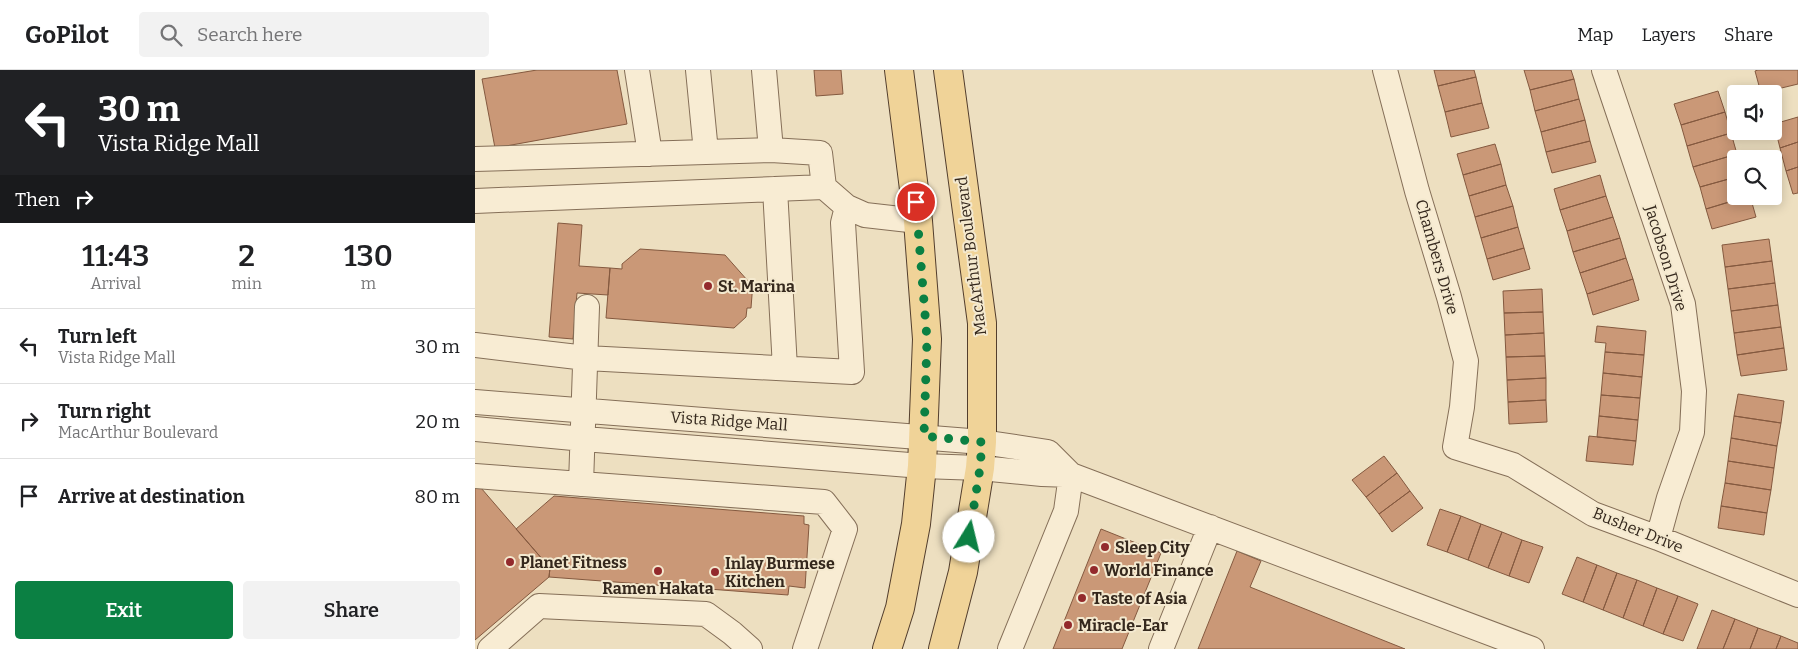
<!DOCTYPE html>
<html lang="en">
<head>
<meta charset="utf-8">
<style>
	:root { --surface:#fff; --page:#f2f2f2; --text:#202124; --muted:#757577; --line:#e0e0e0; --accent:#0b8043 }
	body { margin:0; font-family:Bitter,serif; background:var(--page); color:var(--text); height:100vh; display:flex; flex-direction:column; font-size:19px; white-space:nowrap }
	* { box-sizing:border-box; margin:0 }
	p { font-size:16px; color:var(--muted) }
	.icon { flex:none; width:28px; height:28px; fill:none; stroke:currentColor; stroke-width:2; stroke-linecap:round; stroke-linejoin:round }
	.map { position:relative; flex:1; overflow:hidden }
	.panel { display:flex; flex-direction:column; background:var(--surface); width:475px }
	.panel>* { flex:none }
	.top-card { background:#202124; color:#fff; overflow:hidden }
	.fabs { position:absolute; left:1252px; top:15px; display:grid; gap:10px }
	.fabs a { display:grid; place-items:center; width:55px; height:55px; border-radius:5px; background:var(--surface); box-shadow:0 2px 12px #0003; font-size:25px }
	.pin { position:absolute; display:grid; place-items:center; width:42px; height:42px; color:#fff; margin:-21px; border:2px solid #fff; border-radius:50%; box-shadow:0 1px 5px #0007 }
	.me { position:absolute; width:55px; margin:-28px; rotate:9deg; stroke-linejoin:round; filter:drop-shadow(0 0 4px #0008) }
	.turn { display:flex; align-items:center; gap:18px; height:105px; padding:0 15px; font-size:22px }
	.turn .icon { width:65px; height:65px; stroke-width:2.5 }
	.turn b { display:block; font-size:35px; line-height:42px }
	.then { display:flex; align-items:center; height:48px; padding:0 15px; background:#0003; gap:10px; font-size:19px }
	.eta { display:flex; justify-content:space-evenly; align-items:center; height:85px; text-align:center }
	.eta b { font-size:30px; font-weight:600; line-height:35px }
	.cta { display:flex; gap:10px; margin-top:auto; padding:10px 15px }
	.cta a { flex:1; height:58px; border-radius:5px; background:var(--accent); color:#fff; font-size:20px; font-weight:600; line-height:58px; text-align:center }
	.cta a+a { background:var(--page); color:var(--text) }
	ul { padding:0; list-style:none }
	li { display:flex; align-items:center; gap:15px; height:75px; padding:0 15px; border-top:1px solid var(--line) }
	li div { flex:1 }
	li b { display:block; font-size:19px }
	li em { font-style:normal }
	header { display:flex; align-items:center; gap:30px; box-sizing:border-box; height:70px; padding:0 25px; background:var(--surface); border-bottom:1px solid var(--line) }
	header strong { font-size:24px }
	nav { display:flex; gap:28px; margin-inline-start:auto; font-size:18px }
	.search { width:350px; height:45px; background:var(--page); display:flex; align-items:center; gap:12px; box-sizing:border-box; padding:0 18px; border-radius:5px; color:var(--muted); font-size:19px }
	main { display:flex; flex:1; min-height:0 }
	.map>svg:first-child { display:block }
</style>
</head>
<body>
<header>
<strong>GoPilot</strong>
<div class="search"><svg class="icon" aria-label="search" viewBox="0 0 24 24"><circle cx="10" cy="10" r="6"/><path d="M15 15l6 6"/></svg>Search here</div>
<nav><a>Map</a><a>Layers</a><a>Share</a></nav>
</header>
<main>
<section class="panel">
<div class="top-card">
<div class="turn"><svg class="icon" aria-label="left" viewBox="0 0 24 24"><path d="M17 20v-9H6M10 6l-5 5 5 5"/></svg><div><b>30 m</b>Vista Ridge Mall</div></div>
<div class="then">Then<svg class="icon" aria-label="right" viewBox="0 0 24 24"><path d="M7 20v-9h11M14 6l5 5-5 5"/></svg></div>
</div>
<div class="eta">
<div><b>11:43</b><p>Arrival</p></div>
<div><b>2</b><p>min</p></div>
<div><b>130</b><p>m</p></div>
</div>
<ul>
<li><svg class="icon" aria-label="left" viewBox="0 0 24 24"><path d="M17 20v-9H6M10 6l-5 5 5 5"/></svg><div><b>Turn left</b><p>Vista Ridge Mall</p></div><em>30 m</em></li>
<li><svg class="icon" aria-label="right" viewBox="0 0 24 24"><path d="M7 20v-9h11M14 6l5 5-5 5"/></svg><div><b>Turn right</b><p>MacArthur Boulevard</p></div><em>20 m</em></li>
<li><svg class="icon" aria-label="arrive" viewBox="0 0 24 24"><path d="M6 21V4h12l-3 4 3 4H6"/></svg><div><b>Arrive at destination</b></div><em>80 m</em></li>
</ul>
<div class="cta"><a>Exit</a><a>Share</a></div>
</section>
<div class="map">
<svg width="1323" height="579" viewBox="0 0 1323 579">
	<rect width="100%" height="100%" fill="#eddfc0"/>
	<path fill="#ca9877" stroke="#84593f" d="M62 0H142L152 54 20 78 7 9Z
		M339 0H366L368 24 341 26Z
		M959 0H999L1001 7 963 16Z
		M1049 0H1096L1099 9 1055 20Z
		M1283 0H1323V14L1286 23 1280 1Z
		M1001 7 1007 33 970 42 963 16Z
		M1099 9 1104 29 1060 41 1055 20Z
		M1243 21 1250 42 1206 55 1199 34Z
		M1104 29 1110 50 1066 62 1060 41Z
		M1007 33 1014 58 976 67 970 42Z
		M1250 42 1256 63 1212 76 1206 55Z
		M1323 47V72L1305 78 1299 54Z
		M1110 50 1115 71 1071 82 1066 62Z
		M1256 63 1262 84 1218 97 1212 76Z
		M1115 71 1121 92 1077 103 1071 82Z
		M1323 72V97L1311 101 1305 78Z
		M1020 74 1026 94 988 105 982 84Z
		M1262 84 1264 89H1261V107L1225 117 1218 97Z
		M1026 94 1031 115 994 126 988 105Z
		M1323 97V123L1318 124 1311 101Z
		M1125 105 1131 126 1085 140 1079 119Z
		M1261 107V126H1273L1231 139 1225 117Z
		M1031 115 1038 136 1000 147 994 126Z
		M1131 126 1138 147 1092 161 1085 140Z
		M1275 126 1281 147 1237 159 1231 139Z
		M1038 136 1043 157 1006 168 1000 147Z
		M1138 147 1145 168 1098 182 1092 161Z
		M83 153 107 155 104 196 135 198 133 225 102 223 98 269 74 267Z
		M1043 157 1049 178 1012 189 1006 168Z
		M1145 168 1151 188 1105 203 1098 182Z
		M1294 169 1297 191 1250 197 1247 175Z
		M1049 178 1055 199 1018 210 1012 189Z
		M165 179 250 185 273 211 278 212 276 238H272L271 247 259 258 131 248 135 198 147 199V194Z
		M1151 188 1158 209 1112 224 1105 203Z
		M1297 191 1300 213 1253 219 1250 197Z
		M1158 209 1164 230 1118 245 1112 224Z
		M1300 213 1303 235 1256 241 1253 219Z
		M1067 219 1068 242 1029 243 1028 221Z
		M1303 235 1306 257 1259 263 1256 241Z
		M1068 242 1069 263 1030 265 1029 243Z
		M1122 256 1171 261 1169 285 1130 282 1131 273 1120 272Z
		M1306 257 1309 278 1262 285 1259 263Z
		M1069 263 1070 286 1031 287 1030 265Z
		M1309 278 1312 300 1266 306 1262 285Z
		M1130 282 1169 285 1167 307 1128 303Z
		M1070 286 1071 308 1032 310 1031 287Z
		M1128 303 1167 307 1165 328 1126 325Z
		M1071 308V330L1033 332 1032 310Z
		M1263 324 1309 331 1306 353 1259 346Z
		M1126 325 1165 328 1163 350 1124 346Z
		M1071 330 1072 352 1034 354 1033 332Z
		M1124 346 1163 350 1161 371 1122 367Z
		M1259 346 1306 353 1302 376 1256 368Z
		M1114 366 1161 371 1158 395 1111 391Z
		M1256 368 1302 376 1299 398 1253 391Z
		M909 386 922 403 891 427 877 410Z
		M1253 391 1299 398 1296 420 1250 413Z
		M922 403 935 421 904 444 891 427Z
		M0 411 75 498 74 507 0 570Z
		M1250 413 1296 420 1292 443 1246 436Z
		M935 421 948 438 917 462 904 444Z
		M79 426 329 446V454L334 455 330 518 314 516 313 525 74 507 75 498 41 459Z
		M1246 436 1292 443 1289 465 1243 458Z
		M965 439 986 446 972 482 952 475Z
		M986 446 1006 454 993 490 972 482Z
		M1006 454 1027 462 1013 498 993 490Z
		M626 459 686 483 647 579H578Z
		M1027 462 1047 470 1034 506 1013 498Z
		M1047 470 1068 477 1054 513 1034 506Z
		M762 481 786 491 775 517 930 579H723Z
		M1102 487 1122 495 1108 532 1087 524Z
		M1122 495 1142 503 1128 540 1108 532Z
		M1142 503 1162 510 1148 548 1128 540Z
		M1162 510 1182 518 1168 556 1148 548Z
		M1182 518 1203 526 1188 564 1168 556Z
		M1203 526 1223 534 1208 571 1188 564Z
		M1237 540 1260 549 1248 579H1222Z
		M1260 549 1283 558 1275 579H1248Z
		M1283 558 1306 566 1301 579H1275Z
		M1306 566 1323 573V579H1301Z"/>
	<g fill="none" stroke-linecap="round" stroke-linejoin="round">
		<defs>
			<path id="minor" d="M162 0 175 84
				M223 0 231 82
				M289 0 296 80
				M910 0 942 121 974 227 991 291 987 337 980 377 1038 395 1118 444 1183 468 1323 525
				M1129 0 1208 234 1219 321 1217 362 1194 428 1183 468
				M0 89 296 80 345 83 349 117
				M300 119 310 298
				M0 131 349 117 372 137 390 145 443 151
				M0 275 111 288 377 302 368 153 372 137
				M0 332 507 372 573 382 596 405
				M0 359 109 369 447 396 505 398 567 404 596 405 1057 579
				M0 406 349 432 370 459 330 579
				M106 414 112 237
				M15 579 64 536 231 544 257 563 275 579
				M535 579 591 441 596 405
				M686 579 735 457"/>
			<path id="major" d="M412 579 425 538 441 454 447 396 452 269 443 151 424 0
				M468 579 488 502 505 398 507 372V253L473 0"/>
		</defs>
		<use href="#minor" stroke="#856f58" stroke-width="26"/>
		<use href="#major" stroke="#533e2d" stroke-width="30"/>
		<use href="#minor" stroke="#f8ecd3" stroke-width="24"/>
		<use href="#major" stroke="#f0d398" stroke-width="28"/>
	</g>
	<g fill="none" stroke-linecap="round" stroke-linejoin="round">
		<path stroke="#0b8043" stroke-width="9" stroke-dasharray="0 16.2" d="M441 132 452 269 449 366 507 372 505 398 494 467"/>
	</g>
	<g fill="#932a2c" stroke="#f4e9cf" stroke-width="2">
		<circle cx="233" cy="216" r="5"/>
		<circle cx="630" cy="477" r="5"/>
		<circle cx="35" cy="492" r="5"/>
		<circle cx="619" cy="500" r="5"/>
		<circle cx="183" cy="501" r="5"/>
		<circle cx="240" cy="502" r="5"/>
		<circle cx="607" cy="528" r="5"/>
		<circle cx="593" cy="555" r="5"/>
	</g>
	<g text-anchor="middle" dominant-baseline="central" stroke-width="4" stroke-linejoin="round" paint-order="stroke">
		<g font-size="16" fill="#35281d" stroke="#f4e9cf">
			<text transform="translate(496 186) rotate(-97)">MacArthur Boulevard</text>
			<text transform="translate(962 187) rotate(74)">Chambers Drive</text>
			<text transform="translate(1191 188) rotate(73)">Jacobson Drive</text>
			<text transform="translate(254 351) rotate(4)">Vista Ridge Mall</text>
			<text transform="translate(1163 460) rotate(22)">Busher Drive</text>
		</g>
		<g font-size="16" font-weight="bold" fill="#35281d" stroke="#f4e9cf" text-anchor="start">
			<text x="243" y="216">St. Marina</text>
			<text x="640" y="477">Sleep City</text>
			<text x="45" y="492">Planet Fitness</text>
			<text x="250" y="493">Inlay Burmese<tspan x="250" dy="18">Kitchen</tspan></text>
			<text x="629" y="500">World Finance</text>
			<text x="183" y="518" text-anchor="middle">Ramen Hakata</text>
			<text x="617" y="528">Taste of Asia</text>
			<text x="603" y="555">Miracle-Ear</text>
		</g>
	</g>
</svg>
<div class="fabs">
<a><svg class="icon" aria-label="sound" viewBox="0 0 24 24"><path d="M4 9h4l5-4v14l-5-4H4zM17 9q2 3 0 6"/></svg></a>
<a><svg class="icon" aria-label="search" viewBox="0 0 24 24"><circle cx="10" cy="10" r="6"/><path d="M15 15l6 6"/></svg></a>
</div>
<div class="pin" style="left:441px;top:132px;background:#d93025"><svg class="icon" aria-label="arrive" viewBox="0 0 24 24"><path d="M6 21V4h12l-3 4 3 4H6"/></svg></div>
<svg class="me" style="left:494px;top:467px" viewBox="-20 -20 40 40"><circle r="19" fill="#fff"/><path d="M0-13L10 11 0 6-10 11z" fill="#0b8043"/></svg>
</div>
</main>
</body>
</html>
